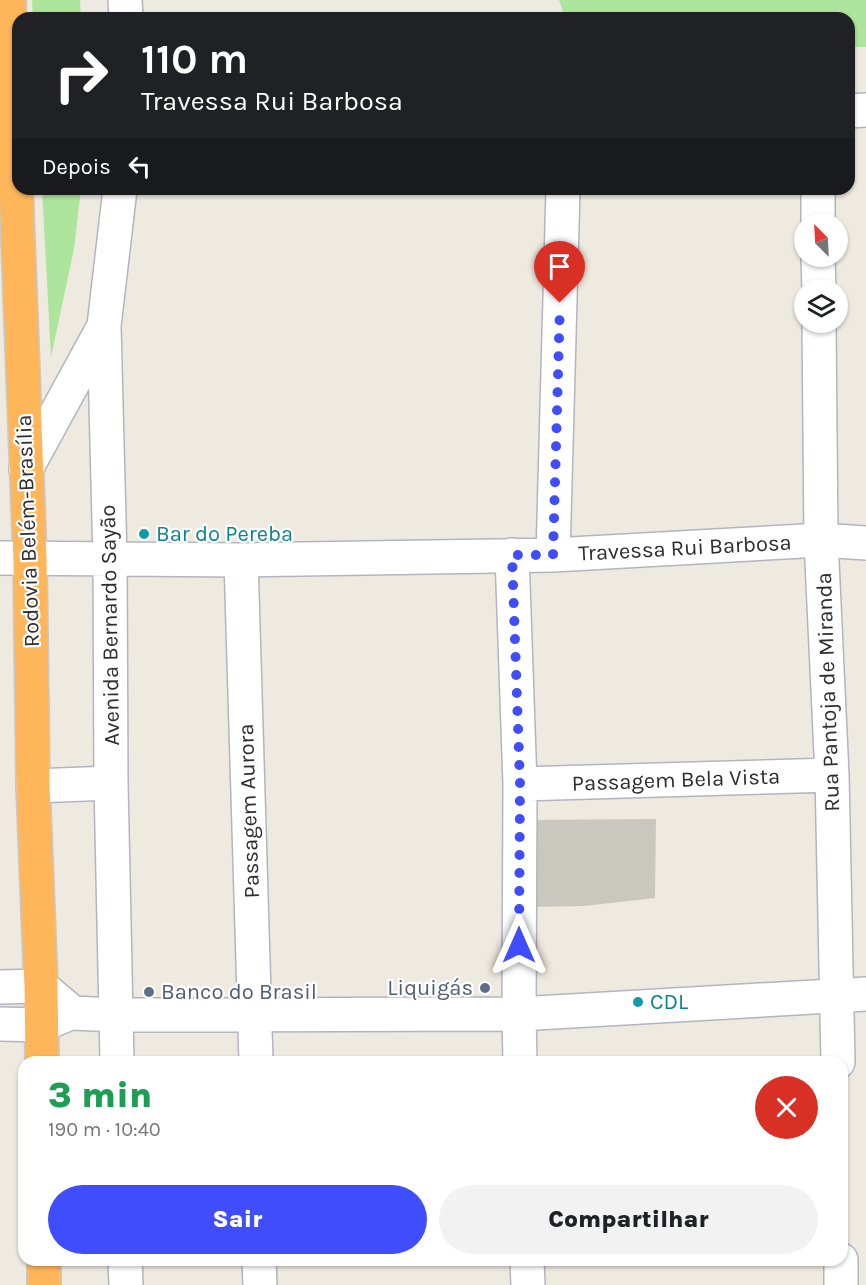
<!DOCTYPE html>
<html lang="pt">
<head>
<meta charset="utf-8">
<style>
	:root { --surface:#fff; --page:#f2f2f2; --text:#202124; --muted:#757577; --accent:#3f4dfc }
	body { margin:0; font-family:Karla,sans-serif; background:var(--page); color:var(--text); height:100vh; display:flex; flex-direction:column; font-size:22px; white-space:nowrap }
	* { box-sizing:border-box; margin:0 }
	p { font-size:20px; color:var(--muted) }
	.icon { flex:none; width:33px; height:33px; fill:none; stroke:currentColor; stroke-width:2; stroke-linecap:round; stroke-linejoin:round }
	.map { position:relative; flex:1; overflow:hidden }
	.side { position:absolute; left:18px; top:1056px; width:830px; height:210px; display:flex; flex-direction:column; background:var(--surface); border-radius:18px; box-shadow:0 2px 4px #0004 }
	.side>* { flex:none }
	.top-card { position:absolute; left:12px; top:12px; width:843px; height:183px; border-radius:18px; box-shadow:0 2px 4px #0004; background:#202124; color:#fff; overflow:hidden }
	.needle { width:39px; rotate:336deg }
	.buttons { position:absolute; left:794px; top:213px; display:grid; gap:12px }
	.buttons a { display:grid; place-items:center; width:54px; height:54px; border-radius:50%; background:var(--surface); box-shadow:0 2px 4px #0004; font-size:30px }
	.pin { position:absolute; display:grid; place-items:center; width:51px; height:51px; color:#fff; margin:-62px -26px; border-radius:50% 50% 50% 0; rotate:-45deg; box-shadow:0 0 6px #0007 }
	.pin .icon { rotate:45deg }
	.me { position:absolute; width:66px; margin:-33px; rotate:0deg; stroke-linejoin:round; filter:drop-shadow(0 0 4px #0008) }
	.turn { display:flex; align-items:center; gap:21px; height:126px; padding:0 30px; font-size:27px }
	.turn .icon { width:78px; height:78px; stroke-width:2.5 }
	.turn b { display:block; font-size:42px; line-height:51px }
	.then { display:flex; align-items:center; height:57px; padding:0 30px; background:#0003; gap:12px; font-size:22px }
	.round { display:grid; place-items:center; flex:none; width:63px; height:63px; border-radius:32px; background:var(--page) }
	.overview { display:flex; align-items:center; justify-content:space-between; height:102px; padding:0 30px }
	h1 { font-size:36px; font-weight:800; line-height:45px; color:#1e9e55 }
	.cta { display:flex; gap:12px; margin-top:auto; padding:12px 30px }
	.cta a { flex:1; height:69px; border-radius:36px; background:var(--accent); color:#fff; font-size:24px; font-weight:800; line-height:69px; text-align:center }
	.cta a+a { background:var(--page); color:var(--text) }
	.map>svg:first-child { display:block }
</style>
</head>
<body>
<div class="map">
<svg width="866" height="1285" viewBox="0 0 866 1285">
	<rect width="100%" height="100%" fill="#efeae0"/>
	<path fill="#ade59c" d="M32 0H80L81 18H33Z
		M559 0H866V47H849V18H565Z
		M42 189H81L74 249 51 357Z"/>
	<path fill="#cac7bf" d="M656 819 655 898 585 906 529 907 532 820Z"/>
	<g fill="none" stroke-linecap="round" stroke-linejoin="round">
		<defs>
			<path id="minor" d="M125 0 126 18
				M849 111 866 110
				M818 189V224
				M818 256 819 290
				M819 322 821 540 832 775 838 1062
				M26 469 103 328
				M512 555 520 784 519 1014 520 1062
				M553 555 563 189
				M0 558 241 560 553 555 821 540 866 543
				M241 560 256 1062
				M520 784 832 775
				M33 786 111 783
				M0 987 41 986 73 1013 115 1015 519 1014 866 994
				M0 1024 42 1025 68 1014
				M117 1062 111 783 110 559 104 326 120 189
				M125 1260 126 1285
				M259 1260 260 1285
				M527 1260 528 1285
				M841 1260V1285"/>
			<path id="highway" d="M9 0 30 559 33 786 41 986 42 1062
				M44 1260V1285"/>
		</defs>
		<use href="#minor" stroke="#b3b4c1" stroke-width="36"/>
		<use href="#highway" stroke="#c8c8c8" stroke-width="36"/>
		<use href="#minor" stroke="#fff" stroke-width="33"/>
		<use href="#highway" stroke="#ffb55a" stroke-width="33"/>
	</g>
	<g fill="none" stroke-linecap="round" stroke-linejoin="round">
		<path stroke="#3f4dfc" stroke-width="10" stroke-dasharray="0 18" d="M519 945 520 784 512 555H553L560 303"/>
	</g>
	<g fill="#0f9aa8" stroke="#fff" stroke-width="2">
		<circle cx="144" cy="534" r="6"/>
		<circle cx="638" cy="1002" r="6"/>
	</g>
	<g fill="#5c6f8a" stroke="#fff" stroke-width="2">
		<circle cx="485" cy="988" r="6"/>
		<circle cx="149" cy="992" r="6"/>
	</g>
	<g text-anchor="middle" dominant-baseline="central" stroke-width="4.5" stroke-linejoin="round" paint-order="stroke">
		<g font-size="22" fill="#2d2d2d" stroke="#fff">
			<text transform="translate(28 531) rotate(-92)">Rodovia Belém-Brasília</text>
			<text transform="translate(685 548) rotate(-3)">Travessa Rui Barbosa</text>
			<text transform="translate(110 625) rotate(-91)">Avenida Bernardo Sayão</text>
			<text transform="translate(828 692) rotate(-92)">Rua Pantoja de Miranda</text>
			<text transform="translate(676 780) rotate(-2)">Passagem Bela Vista</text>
			<text transform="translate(249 811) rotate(-92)">Passagem Aurora</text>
		</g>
		<g font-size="22" fill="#0d838f" stroke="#fff" text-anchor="start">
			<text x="156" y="534">Bar do Pereba</text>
			<text x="650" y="1002">CDL</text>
		</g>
		<g font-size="22" fill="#4e5e75" stroke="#fff" text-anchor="end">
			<text x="473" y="988">Liquigás</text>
			<text x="161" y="992" text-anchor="start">Banco do Brasil</text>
		</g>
	</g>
</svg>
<div class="buttons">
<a><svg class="needle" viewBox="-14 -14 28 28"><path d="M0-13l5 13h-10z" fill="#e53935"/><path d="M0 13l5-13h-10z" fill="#757577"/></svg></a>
<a><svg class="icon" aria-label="layers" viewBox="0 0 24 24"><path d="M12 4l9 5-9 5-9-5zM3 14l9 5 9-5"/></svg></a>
</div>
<div class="pin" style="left:560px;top:303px;background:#d93025"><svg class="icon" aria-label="arrive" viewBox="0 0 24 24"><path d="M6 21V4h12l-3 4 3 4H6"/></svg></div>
<svg class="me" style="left:519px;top:945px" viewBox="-20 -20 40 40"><path d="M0-17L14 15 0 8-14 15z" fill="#3f4dfc" stroke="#fff" stroke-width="4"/></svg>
<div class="top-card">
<div class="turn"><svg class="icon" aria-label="right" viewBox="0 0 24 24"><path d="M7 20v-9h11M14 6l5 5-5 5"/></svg><div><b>110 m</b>Travessa Rui Barbosa</div></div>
<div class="then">Depois<svg class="icon" aria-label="left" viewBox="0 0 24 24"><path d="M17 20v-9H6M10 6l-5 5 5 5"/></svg></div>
</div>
<section class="side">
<div class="overview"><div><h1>3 min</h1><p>190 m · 10:40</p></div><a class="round" style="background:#d93025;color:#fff"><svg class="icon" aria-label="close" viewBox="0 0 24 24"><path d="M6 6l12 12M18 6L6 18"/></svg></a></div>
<div class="cta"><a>Sair</a><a>Compartilhar</a></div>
</section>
</div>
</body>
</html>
